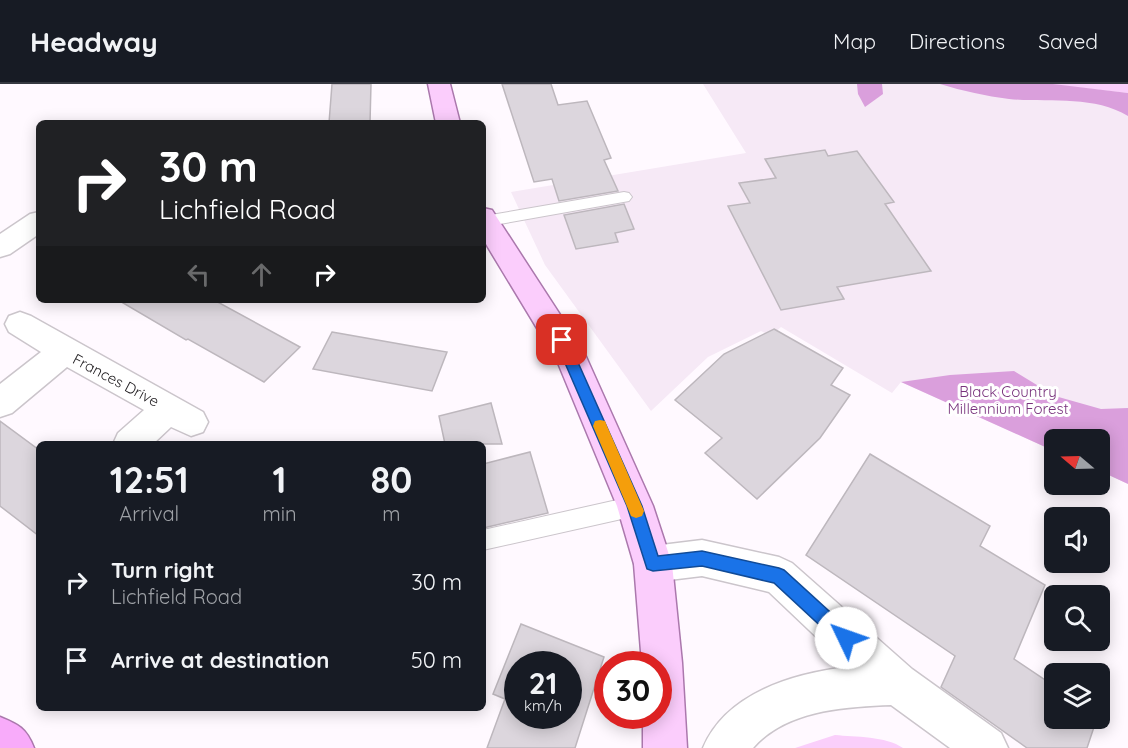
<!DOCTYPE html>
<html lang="en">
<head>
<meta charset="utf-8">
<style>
	:root { --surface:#171b24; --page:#20242c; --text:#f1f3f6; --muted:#9ea1a6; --line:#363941 }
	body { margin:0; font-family:Quicksand,sans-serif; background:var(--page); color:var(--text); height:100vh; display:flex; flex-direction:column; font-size:22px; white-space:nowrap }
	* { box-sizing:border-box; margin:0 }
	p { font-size:20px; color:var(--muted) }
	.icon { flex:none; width:33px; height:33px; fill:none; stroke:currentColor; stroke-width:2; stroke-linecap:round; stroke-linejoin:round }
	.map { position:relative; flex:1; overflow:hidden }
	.side { position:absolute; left:36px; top:357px; width:450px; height:270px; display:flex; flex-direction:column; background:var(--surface); border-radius:9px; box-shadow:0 3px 15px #0003 }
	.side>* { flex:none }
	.guide { position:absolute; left:36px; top:36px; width:450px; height:183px; border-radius:9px; box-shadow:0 3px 15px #0003; background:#202124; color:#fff; overflow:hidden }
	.needle { width:39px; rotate:289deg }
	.fabs { position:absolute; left:1044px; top:345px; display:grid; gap:12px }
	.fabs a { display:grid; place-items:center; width:66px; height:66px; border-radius:9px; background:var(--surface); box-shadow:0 3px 15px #0003; font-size:30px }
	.speed { position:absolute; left:504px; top:567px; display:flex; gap:12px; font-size:30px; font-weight:700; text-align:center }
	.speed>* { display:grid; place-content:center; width:78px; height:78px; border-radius:50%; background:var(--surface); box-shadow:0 3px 15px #0003; line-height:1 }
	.speed small { font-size:15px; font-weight:400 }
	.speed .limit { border:9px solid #d22; background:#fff; color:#111 }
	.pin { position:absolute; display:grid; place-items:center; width:51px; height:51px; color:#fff; margin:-26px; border-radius:12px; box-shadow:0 3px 9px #0006 }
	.me { position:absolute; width:66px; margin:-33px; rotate:312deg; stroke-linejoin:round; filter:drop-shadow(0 0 4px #0008) }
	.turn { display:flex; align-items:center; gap:21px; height:126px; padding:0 24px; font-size:27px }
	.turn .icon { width:78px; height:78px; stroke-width:2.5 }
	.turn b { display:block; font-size:42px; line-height:51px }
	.lanes { display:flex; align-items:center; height:57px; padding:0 24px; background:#0003; justify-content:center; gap:30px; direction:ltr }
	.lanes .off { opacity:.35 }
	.eta { display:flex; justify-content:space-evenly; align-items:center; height:102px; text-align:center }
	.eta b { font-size:36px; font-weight:700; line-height:42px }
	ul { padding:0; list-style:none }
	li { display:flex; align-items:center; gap:18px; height:78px; padding:0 24px }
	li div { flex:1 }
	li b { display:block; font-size:22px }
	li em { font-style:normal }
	header { display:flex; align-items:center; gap:36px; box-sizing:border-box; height:84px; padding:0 30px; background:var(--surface); border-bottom:2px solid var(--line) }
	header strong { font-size:28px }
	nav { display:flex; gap:33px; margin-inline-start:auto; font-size:21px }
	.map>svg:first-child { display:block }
</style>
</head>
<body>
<header>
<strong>Headway</strong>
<nav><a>Map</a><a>Directions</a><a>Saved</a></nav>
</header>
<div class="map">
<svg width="1128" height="664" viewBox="0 0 1128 664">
	<rect width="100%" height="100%" fill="#fff9ff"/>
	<path fill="#f6e9f6" d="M703 0H1049L1128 9V400L1100 387V356H1054V367L901 298 892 309 781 243 771 252 761 247 708 273 651 327 545 181 511 108 746 69Z"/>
	<path fill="#facffb" d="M1053 0H1128V9L1055 1Z
		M835 651C855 653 886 652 903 664H795Z"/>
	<path fill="#da9fdc" d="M857 0H882L883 10 865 23 858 10Z
		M940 0H1053L1128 9V32C1093 11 1048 19 1009 15 986 12 963 7 940 0Z
		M1014 287 1055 312 1101 325 1128 324V400L1100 387V356H1054V367L901 298 950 291Z"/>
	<path fill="#dcd6dd" stroke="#bdb7bd" stroke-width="1.5" fill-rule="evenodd" d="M332 0H371L370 39H329Z
		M502 0H551L558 21 587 17 611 74 604 76 618 107 559 117 552 95 534 98Z
		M825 66 828 72 857 67 894 118 885 120 931 187 837 203 844 215 781 226 728 122 750 119 739 99 776 94 765 75Z
		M624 120 634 145 615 149 618 158 576 165 564 131Z
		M118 216H214L300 263 264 298 188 255 186 256Z
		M774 245 843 284 831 301 850 311 820 354 757 415 705 369 722 354 675 316 724 270Z
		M332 248 417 263 447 268 432 307 313 285Z
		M491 319 502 360H445L439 332Z
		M0 337 39 366V452L0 422Z
		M530 368 548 429 483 444V380Z
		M870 370 990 442 980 462 1045 501 1014 575 1054 602V634H1097L1087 664H1027L941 603 955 572 806 471Z
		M521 540 604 573 575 664H487L505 615 493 610ZM518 580H568V632H518Z"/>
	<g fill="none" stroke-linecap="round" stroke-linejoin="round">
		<defs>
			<path id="lane" d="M624 108 629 109 632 113 629 117 483 143V133L485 132Z
				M635 412 642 415 646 422 642 429 635 432 483 466V446Z"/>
			<path id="street" d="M39 128V150L10 170 0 173V150L30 130Z
				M20 228 31 232 203 328 208 338 203 348 191 352 171 343 153 360H113L118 349 144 326 67 283 12 329 0 333V300L41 268 9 248 5 240 9 232Z
				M702 456 779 473 792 479 912 585 1001 649 1008 664H950L891 621C844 623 786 626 753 664H703C726 609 794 589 848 583L769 508 702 492 653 498 640 493 634 480 640 467 653 462Z"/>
			<path id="primary" d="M428 0H450L460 39H436Z
				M483 124 492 126 583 266 653 422 672 480 682 579 687 664H643V632H658V580H642L634 480 617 422 558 279 483 155Z"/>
			<path id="highway" d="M0 633C19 641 26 644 34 664H0Z"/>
		</defs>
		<use href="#lane" stroke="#cbc5cb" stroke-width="2"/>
		<use href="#street" stroke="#cbc5cb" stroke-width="3"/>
		<use href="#primary" stroke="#ab78ad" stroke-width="3"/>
		<use href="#highway" stroke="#ab78ad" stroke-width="3"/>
		<use href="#lane" fill="#fff" fill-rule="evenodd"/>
		<use href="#street" fill="#fff" fill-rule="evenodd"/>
		<use href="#primary" fill="#fbcdfc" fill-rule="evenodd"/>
		<use href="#highway" fill="#f8abfa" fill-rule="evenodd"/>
	</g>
	<path fill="#1a73e8" stroke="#114b97" stroke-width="1.5" d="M562 251 568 256 642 422 658 472 702 467 779 484 784 486 852 548 854 554 852 560 846 562 840 560 774 499 702 482 653 487 647 485 627 422 555 256Z"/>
	<path fill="#f59e0b" d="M600 336 605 337 607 342 644 427 642 432 636 434 631 432 629 427 593 342 595 337Z"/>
	<g text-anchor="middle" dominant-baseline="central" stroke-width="6" stroke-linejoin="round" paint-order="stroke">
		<g font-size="15" fill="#1d1a1d" stroke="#fff">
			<text transform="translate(116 296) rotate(28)">Frances Drive</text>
		</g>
		<g font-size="15" fill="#78327c" stroke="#fff">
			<text x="1008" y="307">Black Country<tspan x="1008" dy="17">Millennium Forest</tspan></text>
		</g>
	</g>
</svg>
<div class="fabs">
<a><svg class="needle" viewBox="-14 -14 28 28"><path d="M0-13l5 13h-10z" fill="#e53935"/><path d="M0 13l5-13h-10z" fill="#9ea1a6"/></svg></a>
<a><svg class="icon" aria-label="sound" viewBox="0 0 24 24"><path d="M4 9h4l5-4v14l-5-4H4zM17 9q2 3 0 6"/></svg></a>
<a><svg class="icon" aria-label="search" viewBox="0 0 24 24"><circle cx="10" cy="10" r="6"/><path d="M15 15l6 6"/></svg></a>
<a><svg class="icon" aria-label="layers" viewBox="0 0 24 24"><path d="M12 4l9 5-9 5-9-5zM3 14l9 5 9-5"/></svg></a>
</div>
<div class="speed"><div>21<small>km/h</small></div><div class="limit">30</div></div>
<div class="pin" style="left:562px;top:256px;background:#d93025"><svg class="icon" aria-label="arrive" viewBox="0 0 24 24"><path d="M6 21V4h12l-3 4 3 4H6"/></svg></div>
<svg class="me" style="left:846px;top:554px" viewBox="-20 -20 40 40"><circle r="19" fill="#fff"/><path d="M0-13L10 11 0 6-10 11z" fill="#1a73e8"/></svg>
<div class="guide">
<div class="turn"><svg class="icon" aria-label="right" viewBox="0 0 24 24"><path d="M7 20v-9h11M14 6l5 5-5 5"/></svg><div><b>30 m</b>Lichfield Road</div></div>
<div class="lanes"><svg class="icon off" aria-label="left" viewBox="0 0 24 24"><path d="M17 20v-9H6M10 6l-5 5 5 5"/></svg><svg class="icon off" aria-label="ahead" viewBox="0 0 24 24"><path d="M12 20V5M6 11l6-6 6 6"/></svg><svg class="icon" aria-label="right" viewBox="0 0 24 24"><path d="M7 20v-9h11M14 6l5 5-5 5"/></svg></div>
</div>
<section class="side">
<div class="eta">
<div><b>12:51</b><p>Arrival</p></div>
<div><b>1</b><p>min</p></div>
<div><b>80</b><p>m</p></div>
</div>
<ul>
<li><svg class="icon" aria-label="right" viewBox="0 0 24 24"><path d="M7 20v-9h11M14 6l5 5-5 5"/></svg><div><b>Turn right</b><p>Lichfield Road</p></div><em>30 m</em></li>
<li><svg class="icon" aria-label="arrive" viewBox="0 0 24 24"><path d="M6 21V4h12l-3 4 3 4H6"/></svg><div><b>Arrive at destination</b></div><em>50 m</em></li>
</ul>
</section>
</div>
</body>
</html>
